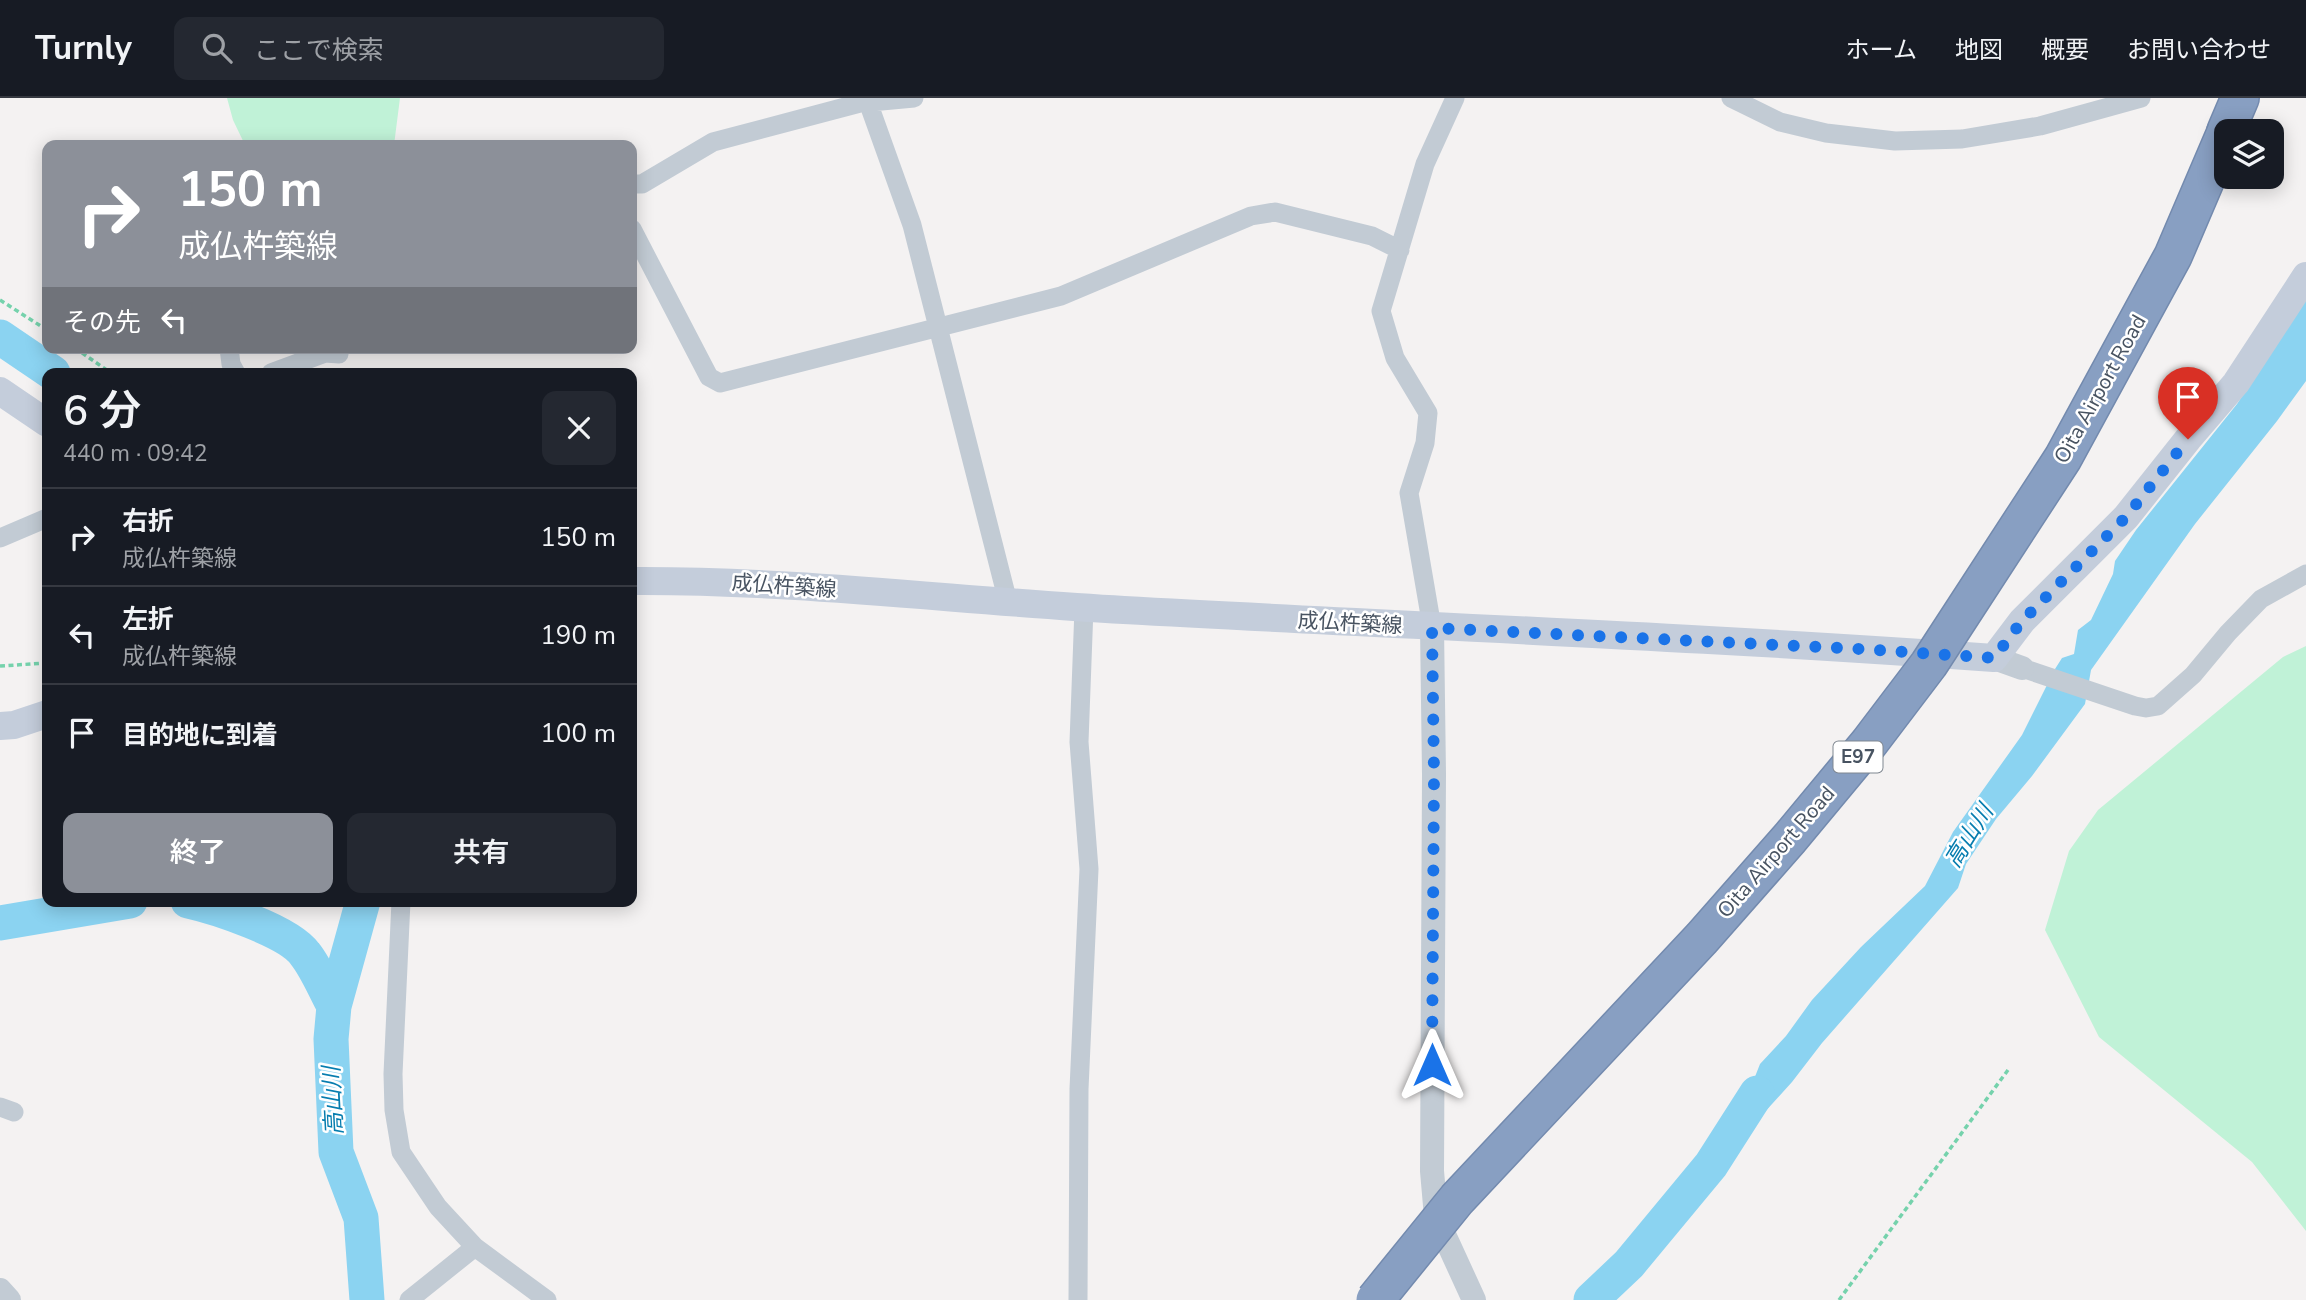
<!DOCTYPE html>
<html lang="ja">
<head>
<meta charset="utf-8">
<style>
	:root { --surface:#171b24; --page:#242831; --text:#f1f3f6; --muted:#9ea1a6; --line:#363941; --accent:#8c9099 }
	body { margin:0; font-family:"Nunito Sans","Noto Sans JP",sans-serif; background:var(--page); color:var(--text); height:100vh; display:flex; flex-direction:column; font-size:26px; white-space:nowrap }
	* { box-sizing:border-box; margin:0 }
	p { font-size:23px; color:var(--muted) }
	.icon { flex:none; width:38px; height:38px; fill:none; stroke:currentColor; stroke-width:2; stroke-linecap:round; stroke-linejoin:round }
	.map { position:relative; flex:1; overflow:hidden }
	.drawer { position:absolute; left:42px; top:270px; width:595px; height:539px; display:flex; flex-direction:column; background:var(--surface); border-radius:14px; box-shadow:0 4px 18px #0003 }
	.drawer>* { flex:none }
	.top-card { position:absolute; left:42px; top:42px; width:595px; height:214px; border-radius:14px; box-shadow:0 4px 18px #0003; background:#8c9099; color:#fff; overflow:hidden }
	.tools { position:absolute; left:2214px; top:21px; display:grid; gap:14px }
	.tools a { display:grid; place-items:center; width:70px; height:70px; border-radius:14px; background:var(--surface); box-shadow:0 4px 18px #0003; font-size:35px }
	.pin { position:absolute; display:grid; place-items:center; width:60px; height:60px; color:#fff; margin:-72px -30px; border-radius:50% 50% 50% 0; rotate:-45deg; box-shadow:0 0 7px #0007 }
	.pin .icon { rotate:45deg }
	.me { position:absolute; width:77px; margin:-38px; rotate:0deg; stroke-linejoin:round; filter:drop-shadow(0 0 5px #0008) }
	.turn { display:flex; align-items:center; gap:24px; height:147px; padding:0 21px; font-size:32px }
	.turn .icon { width:91px; height:91px; stroke-width:2.5 }
	.turn b { display:block; font-size:49px; line-height:60px }
	.then { display:flex; align-items:center; height:66px; padding:0 21px; background:#0003; gap:14px; font-size:26px }
	.round { display:grid; place-items:center; flex:none; width:74px; height:74px; border-radius:14px; background:var(--page) }
	.overview { display:flex; align-items:center; justify-content:space-between; height:119px; padding:0 21px }
	h1 { font-size:42px; font-weight:600; line-height:52px }
	.button { display:flex; gap:14px; margin-top:auto; padding:14px 21px }
	.button a { flex:1; height:80px; border-radius:14px; background:var(--accent); color:#fff; font-size:28px; font-weight:600; line-height:80px; text-align:center }
	.button a+a { background:var(--page); color:var(--text) }
	ul { padding:0; list-style:none }
	li { display:flex; align-items:center; gap:21px; height:98px; padding:0 21px; border-top:2px solid var(--line) }
	li div { flex:1 }
	li b { display:block; font-size:26px }
	li em { font-style:normal }
	header { display:flex; align-items:center; gap:42px; box-sizing:border-box; height:98px; padding:0 35px; background:var(--surface); border-bottom:2px solid var(--line) }
	header strong { font-size:33px }
	nav { display:flex; gap:38px; margin-inline-start:auto; font-size:24px }
	.search { width:490px; height:63px; background:var(--page); display:flex; align-items:center; gap:18px; box-sizing:border-box; padding:0 24px; border-radius:14px; color:var(--muted); font-size:26px }
	.map>svg:first-child { display:block }
</style>
</head>
<body>
<header>
<strong>Turnly</strong>
<div class="search"><svg class="icon" aria-label="search" viewBox="0 0 24 24"><circle cx="10" cy="10" r="6"/><path d="M15 15l6 6"/></svg>ここで検索</div>
<nav><a>ホーム</a><a>地図</a><a>概要</a><a>お問い合わせ</a></nav>
</header>
<div class="map">
<svg width="2306" height="1202" viewBox="0 0 2306 1202">
	<rect width="100%" height="100%" fill="#f4f2f2"/>
	<path fill="#c0f2d7" d="M227 0H400L394 47H245L233 22Z
		M2306 548V1133L2252 1064 2099 939 2045 832 2069 753 2098 712 2283 559Z"/>
	<path fill="#8bd3f1" d="M2306 201V283L2277 323 2195 426 2091 572 2085 606 2032 678 1996 721 1966 766 1958 790 1822 945 1792 984 1752 1028 1719 1057 1736 1027 1760 966 1786 938 1812 902 1861 849 1925 788 1953 734 2022 637 2055 571 2062 560 2074 556 2078 532 2091 522 2113 476 2115 463 2136 432 2237 306Z"/>
	<g fill="none" stroke-linecap="round" stroke-linejoin="round">
		<path stroke="#8bd3f1" stroke-width="35" d="M0 239 53 275
			M188 803C215 809 289 833 305 856 317 871 325 892 334 908
			M363 803 334 908 331 941 336 1054 361 1120 367 1202
			M0 825 130 803
			M1591 1202 1629 1166 1711 1067 1757 995"/>
		<defs>
			<path id="motorway" d="M2226 33 2240 0"/>
		</defs>
		<use href="#motorway" stroke="#738aae" stroke-width="40"/>
		<path stroke="#75d2ac" stroke-width="3.5" stroke-dasharray="5 3.5" stroke-linecap="butt" d="M0 202 47 232
			M75 250 111 275
			M0 568 47 565
			M1839 1202 2008 972"/>
		<path stroke="#c2cbd4" stroke-width="19" d="M1731 0 1780 24 1826 35 1895 43 1962 41 2040 28 2141 0
			M868 4 912 127 1008 504
			M632 86H642L713 44 860 5 914 0
			M632 131 709 279 720 285 1061 198 1251 118 1275 114 1372 138 1400 152
			M229 250 231 266 236 275
			M271 275 325 255 339 256
			M0 440 47 420
			M1432 529 1409 395 1425 345 1428 315 1395 260 1381 213 1425 66 1455 0
			M2022 570 2135 608 2146 610 2158 608 2193 577 2228 535 2261 501 2306 476
			M401 803 393 976 394 1012 401 1054 438 1109 475 1149 547 1202
			M0 1009 14 1014
			M409 1202 475 1149
			M1078 1202 1079 991 1089 771 1079 644 1084 510"/>
		<path stroke="#c2cbd4" stroke-width="24" d="M1432 529 1434 676 1432 1073 1436 1119 1474 1202
			M1994 560 2022 570
			M0 1192 9 1202"/>
		<path stroke="#c4cddb" stroke-width="28" d="M0 293 47 325
			M632 483C796 482 960 503 1124 512 1414 528 1704 539 1994 560L2022 523 2126 419 2188 341 2236 285 2306 178
			M0 628 14 627 47 616"/>
		<use href="#motorway" stroke="#889fc2" stroke-width="37"/>
		<defs>
			<path id="motorway-bridge" d="M1375 1202 1457 1101 1702 840 1790 740 1869 645 1929 566 2063 360 2173 158 2226 34"/>
		</defs>
		<use href="#motorway-bridge" stroke="#738aae" stroke-width="40" stroke-linecap="butt"/>
		<use href="#motorway-bridge" stroke="#889fc2" stroke-width="37"/>
	</g>
	<g fill="none" stroke-linecap="round" stroke-linejoin="round">
		<path stroke="#1a73e8" stroke-width="12" stroke-dasharray="0 21.6" d="M1432 967 1434 676 1432 530 1861 551 1994 560 2022 523 2126 419 2188 341"/>
	</g>
	<g text-anchor="middle" dominant-baseline="central" stroke-width="5" stroke-linejoin="round" paint-order="stroke">
		<rect fill="#fff" stroke="#7f8790" stroke-width="2" x="1833.5" y="643.5" width="49" height="31" rx="5"/>
		<g font-size="19" font-weight="bold" fill="#485361">
			<text x="1858" y="659">E97</text>
		</g>
		<g font-size="21" fill="#485361" stroke="#fff">
			<text transform="translate(2100 291) rotate(-61)">Oita Airport Road</text>
			<text transform="translate(784 488) rotate(4)">成仏杵築線</text>
			<text transform="translate(1350 525) rotate(3)">成仏杵築線</text>
			<text transform="translate(1776 754) rotate(-49)">Oita Airport Road</text>
		</g>
		<g font-size="23" font-style="italic" fill="#067daf" stroke="#fff">
			<text transform="translate(1969 738) rotate(-58)">高山川</text>
			<text transform="translate(333 1003) rotate(-93)">高山川</text>
		</g>
	</g>
</svg>
<div class="tools">
<a><svg class="icon" aria-label="layers" viewBox="0 0 24 24"><path d="M12 4l9 5-9 5-9-5zM3 14l9 5 9-5"/></svg></a>
</div>
<div class="pin" style="left:2188px;top:341px;background:#d93025"><svg class="icon" aria-label="arrive" viewBox="0 0 24 24"><path d="M6 21V4h12l-3 4 3 4H6"/></svg></div>
<svg class="me" style="left:1432px;top:967px" viewBox="-20 -20 40 40"><path d="M0-17L14 15 0 8-14 15z" fill="#1a73e8" stroke="#fff" stroke-width="4"/></svg>
<div class="top-card">
<div class="turn"><svg class="icon" aria-label="right" viewBox="0 0 24 24"><path d="M7 20v-9h11M14 6l5 5-5 5"/></svg><div><b>150 m</b>成仏杵築線</div></div>
<div class="then">その先<svg class="icon" aria-label="left" viewBox="0 0 24 24"><path d="M17 20v-9H6M10 6l-5 5 5 5"/></svg></div>
</div>
<section class="drawer">
<div class="overview"><div><h1>6 分</h1><p>440 m · 09:42</p></div><a class="round"><svg class="icon" aria-label="close" viewBox="0 0 24 24"><path d="M6 6l12 12M18 6L6 18"/></svg></a></div>
<ul>
<li><svg class="icon" aria-label="right" viewBox="0 0 24 24"><path d="M7 20v-9h11M14 6l5 5-5 5"/></svg><div><b>右折</b><p>成仏杵築線</p></div><em>150 m</em></li>
<li><svg class="icon" aria-label="left" viewBox="0 0 24 24"><path d="M17 20v-9H6M10 6l-5 5 5 5"/></svg><div><b>左折</b><p>成仏杵築線</p></div><em>190 m</em></li>
<li><svg class="icon" aria-label="arrive" viewBox="0 0 24 24"><path d="M6 21V4h12l-3 4 3 4H6"/></svg><div><b>目的地に到着</b></div><em>100 m</em></li>
</ul>
<div class="button"><a>終了</a><a>共有</a></div>
</section>
</div>
</body>
</html>
